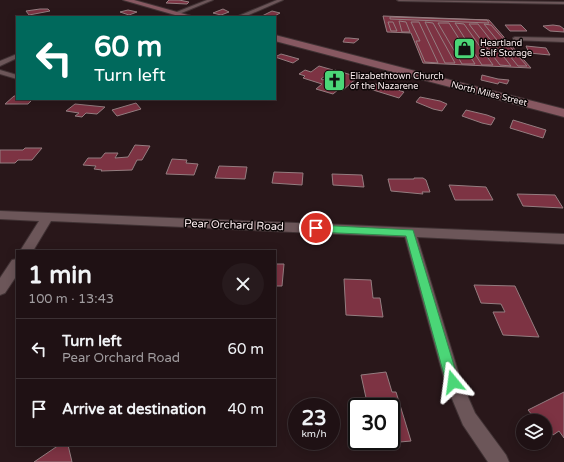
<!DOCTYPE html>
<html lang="en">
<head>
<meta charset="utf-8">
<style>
	:root { --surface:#1f1114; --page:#271a1d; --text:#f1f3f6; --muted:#a19da0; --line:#3c3134 }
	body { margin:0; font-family:"Varela Round",sans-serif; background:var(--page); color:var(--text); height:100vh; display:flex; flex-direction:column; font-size:15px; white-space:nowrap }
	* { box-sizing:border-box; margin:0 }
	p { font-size:13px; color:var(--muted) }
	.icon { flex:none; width:22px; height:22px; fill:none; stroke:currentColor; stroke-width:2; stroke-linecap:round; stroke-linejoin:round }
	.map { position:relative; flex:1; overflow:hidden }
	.panel { position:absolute; left:16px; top:250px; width:260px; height:196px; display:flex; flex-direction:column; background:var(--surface); border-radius:0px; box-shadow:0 2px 10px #0003,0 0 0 1px var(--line) }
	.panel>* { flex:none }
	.guide { position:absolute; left:16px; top:16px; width:260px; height:84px; border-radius:0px; box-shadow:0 2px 10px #0003,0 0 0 1px var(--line); background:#00695c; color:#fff; overflow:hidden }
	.controls { position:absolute; left:516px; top:414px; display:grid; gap:8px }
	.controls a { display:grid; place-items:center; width:36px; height:36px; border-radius:50%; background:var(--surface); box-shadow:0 2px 10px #0003,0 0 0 1px var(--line); font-size:20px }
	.speed { position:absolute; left:288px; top:398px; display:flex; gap:8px; font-size:20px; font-weight:700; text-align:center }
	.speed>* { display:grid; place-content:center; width:52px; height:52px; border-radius:50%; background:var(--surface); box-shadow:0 2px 10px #0003,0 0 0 1px var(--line); line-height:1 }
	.speed small { font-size:10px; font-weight:400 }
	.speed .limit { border:2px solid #111; border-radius:6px; background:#fff; color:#111 }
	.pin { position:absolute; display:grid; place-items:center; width:34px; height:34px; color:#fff; margin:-17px; border:2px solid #fff; border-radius:50%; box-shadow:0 1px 4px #0007 }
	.me { position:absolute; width:44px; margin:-22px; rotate:344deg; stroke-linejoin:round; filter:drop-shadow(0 0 3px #0008) }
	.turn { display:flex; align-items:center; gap:14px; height:84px; padding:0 12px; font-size:18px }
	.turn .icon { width:52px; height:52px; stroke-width:2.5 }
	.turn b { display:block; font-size:28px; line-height:34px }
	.round { display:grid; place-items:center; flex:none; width:42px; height:42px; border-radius:21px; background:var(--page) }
	.overview { display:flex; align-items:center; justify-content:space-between; height:68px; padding:0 12px }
	h1 { font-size:24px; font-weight:700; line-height:30px }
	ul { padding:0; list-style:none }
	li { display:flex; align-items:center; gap:12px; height:60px; padding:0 12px; border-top:1px solid var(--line) }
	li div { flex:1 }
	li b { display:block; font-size:15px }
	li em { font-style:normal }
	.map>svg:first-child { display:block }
</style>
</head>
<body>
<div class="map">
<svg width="564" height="462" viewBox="0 0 564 462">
	<rect width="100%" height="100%" fill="#29171a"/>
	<path fill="#7d3343" stroke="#947d80" d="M169 0H179L189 2 187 4 166 3Z
		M40 9H48L50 11 29 15 26 11Z
		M223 9 229 12 221 15 213 13Z
		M128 10 137 12 129 15 120 12Z
		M272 11 280 13 273 17H260Z
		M383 16 489 20 531 68 423 63 411 33 387 32Z
		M390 17 487 20 489 23 390 19Z
		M399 21 406 22 410 32H402Z
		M388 22H393L397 31H391Z
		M411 22H419L438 63 425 62 416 41H420Z
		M425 22 433 23 455 63H445Z
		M438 23H449L475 64H462Z
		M455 23 464 24 493 65H482Z
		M469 24H478L511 66 500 65Z
		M484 24 491 25 527 66H518Z
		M505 25H521L527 31H510Z
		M553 25 560 26 564 29V32L550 31 543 26Z
		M345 38H349L359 39 354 43 343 42Z
		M526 46 546 48 550 55 529 53Z
		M281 54 299 59 293 63 275 57Z
		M319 66 333 70 321 79 323 80 335 70 358 77 343 90 339 89 333 94 316 89 322 84 303 78 305 76 299 74 305 70 311 72Z
		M482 75 498 79 509 80 507 84 499 82 498 84 481 80Z
		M375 84 390 87 404 92 399 98 370 89Z
		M14 96H17V99H33L28 104H5Z
		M420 97 440 101 447 104 442 111 433 109 416 102Z
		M136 103 141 109 117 116 112 110Z
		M75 104 105 107 97 114 86 113 82 117 75 116 79 113 66 111Z
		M466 110 487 115 495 118 491 125 482 123 462 116Z
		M513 120 546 130 543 138 510 128Z
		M135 145 150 146 142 160H137L132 170 101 171 102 170 94 169 96 166 83 165 88 158H101L105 153H118L115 158 128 157Z
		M25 148H42L32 160H18L15 163H0V150H23Z
		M172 159 187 160 186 163 198 164 194 175 166 174Z
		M219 166 247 167 245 179 215 178Z
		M274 172 303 173 302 185 272 183Z
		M332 174 362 175 364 187 333 185Z
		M414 178H423L426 180 430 192H422L423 194 391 191 388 179H414Z
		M449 185 486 187 493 200H455Z
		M517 194 555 195 563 208 523 206Z
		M275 264H284L282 286H275Z
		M344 279 371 280 373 298H380L383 317 346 315Z
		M474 285 515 286 539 337 503 335 493 312H505L501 304 481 303Z
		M386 372 392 392H396L411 441 377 444V441H391V407H368L361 375Z
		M564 392V438L559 431 553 435 548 429 545 431V421H537L528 410Z
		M59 445H68L72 462H34Z"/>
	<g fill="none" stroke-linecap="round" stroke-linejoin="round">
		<defs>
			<path id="street" d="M207 0H213L179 14 174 13Z
				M277 0H283L244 17H236Z
				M397 0 564 2V4L399 1Z
				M515 37 564 38V42L513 40V38Z
				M17 54V58L0 66V61Z
				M0 70 17 75V79L0 74Z
				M0 211 564 234V244L417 237 461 381 475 413 506 455 509 462H488L463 425 445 382 405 237 51 221 33 251H20L39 221 0 219Z
				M17 259V275L5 293 0 295V278L12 260Z"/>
			<path id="secondary" d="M123 0H134L195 17H182Z
				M275 35 564 109V117L275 41Z"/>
		</defs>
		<use href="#street" stroke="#403234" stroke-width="2"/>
		<use href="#secondary" stroke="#403234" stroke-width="2"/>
		<use href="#street" fill="#6c5659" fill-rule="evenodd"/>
		<use href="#secondary" fill="#875861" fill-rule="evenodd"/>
	</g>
	<path fill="#4bd677" stroke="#318b4d" d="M316 225 413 230 459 382 457 387 453 388 448 387 446 382 406 236 316 232 311 228Z"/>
	<defs>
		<symbol id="shop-square" viewBox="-11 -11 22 22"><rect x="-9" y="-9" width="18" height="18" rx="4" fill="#4bd677" stroke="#0c0606"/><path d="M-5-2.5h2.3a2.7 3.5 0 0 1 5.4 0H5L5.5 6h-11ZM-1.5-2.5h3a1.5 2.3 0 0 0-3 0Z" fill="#111"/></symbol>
		<symbol id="church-square" viewBox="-11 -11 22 22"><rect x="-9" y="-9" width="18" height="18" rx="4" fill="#4bd677" stroke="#0c0606"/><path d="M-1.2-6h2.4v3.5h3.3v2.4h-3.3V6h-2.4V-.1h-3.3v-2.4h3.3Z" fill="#111"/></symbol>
	</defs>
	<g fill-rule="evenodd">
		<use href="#shop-square" x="452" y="36" width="25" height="25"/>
		<use href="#church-square" x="322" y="68" width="25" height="25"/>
	</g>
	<g text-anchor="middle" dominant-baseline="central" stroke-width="3" stroke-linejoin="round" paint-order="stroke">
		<g font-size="9" fill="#fbedef" stroke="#0c0606" text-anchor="start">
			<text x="480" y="43">Heartland<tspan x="480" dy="10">Self Storage</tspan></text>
			<text x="350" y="76">Elizabethtown Church<tspan x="350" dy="10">of the Nazarene</tspan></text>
		</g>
		<g font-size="9" fill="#fbedef" stroke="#0c0606">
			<text transform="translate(489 94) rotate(14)">North Miles Street</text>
		</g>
		<g font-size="11" fill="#fbedef" stroke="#0c0606">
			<text transform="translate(234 225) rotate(2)">Pear Orchard Road</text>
		</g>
	</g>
</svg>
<div class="controls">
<a><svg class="icon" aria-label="layers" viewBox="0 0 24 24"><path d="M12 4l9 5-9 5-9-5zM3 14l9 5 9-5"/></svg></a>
</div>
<div class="speed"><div>23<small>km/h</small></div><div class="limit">30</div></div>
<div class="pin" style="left:316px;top:228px;background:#d93025"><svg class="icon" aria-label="arrive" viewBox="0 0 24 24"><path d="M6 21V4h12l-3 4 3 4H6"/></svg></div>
<svg class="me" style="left:453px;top:382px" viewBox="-20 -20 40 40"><path d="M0-17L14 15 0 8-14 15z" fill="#4bd677" stroke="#fff" stroke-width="4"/></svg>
<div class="guide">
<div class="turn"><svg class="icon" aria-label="left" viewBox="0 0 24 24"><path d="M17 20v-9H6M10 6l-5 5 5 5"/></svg><div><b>60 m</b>Turn left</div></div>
</div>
<section class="panel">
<div class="overview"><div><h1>1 min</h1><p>100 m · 13:43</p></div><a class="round"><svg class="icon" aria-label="close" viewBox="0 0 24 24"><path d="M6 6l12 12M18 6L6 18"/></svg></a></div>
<ul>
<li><svg class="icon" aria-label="left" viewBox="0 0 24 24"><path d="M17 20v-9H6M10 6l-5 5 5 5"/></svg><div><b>Turn left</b><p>Pear Orchard Road</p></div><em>60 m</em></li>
<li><svg class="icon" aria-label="arrive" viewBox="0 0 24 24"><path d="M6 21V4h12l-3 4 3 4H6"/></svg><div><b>Arrive at destination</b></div><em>40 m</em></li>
</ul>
</section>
</div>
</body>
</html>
